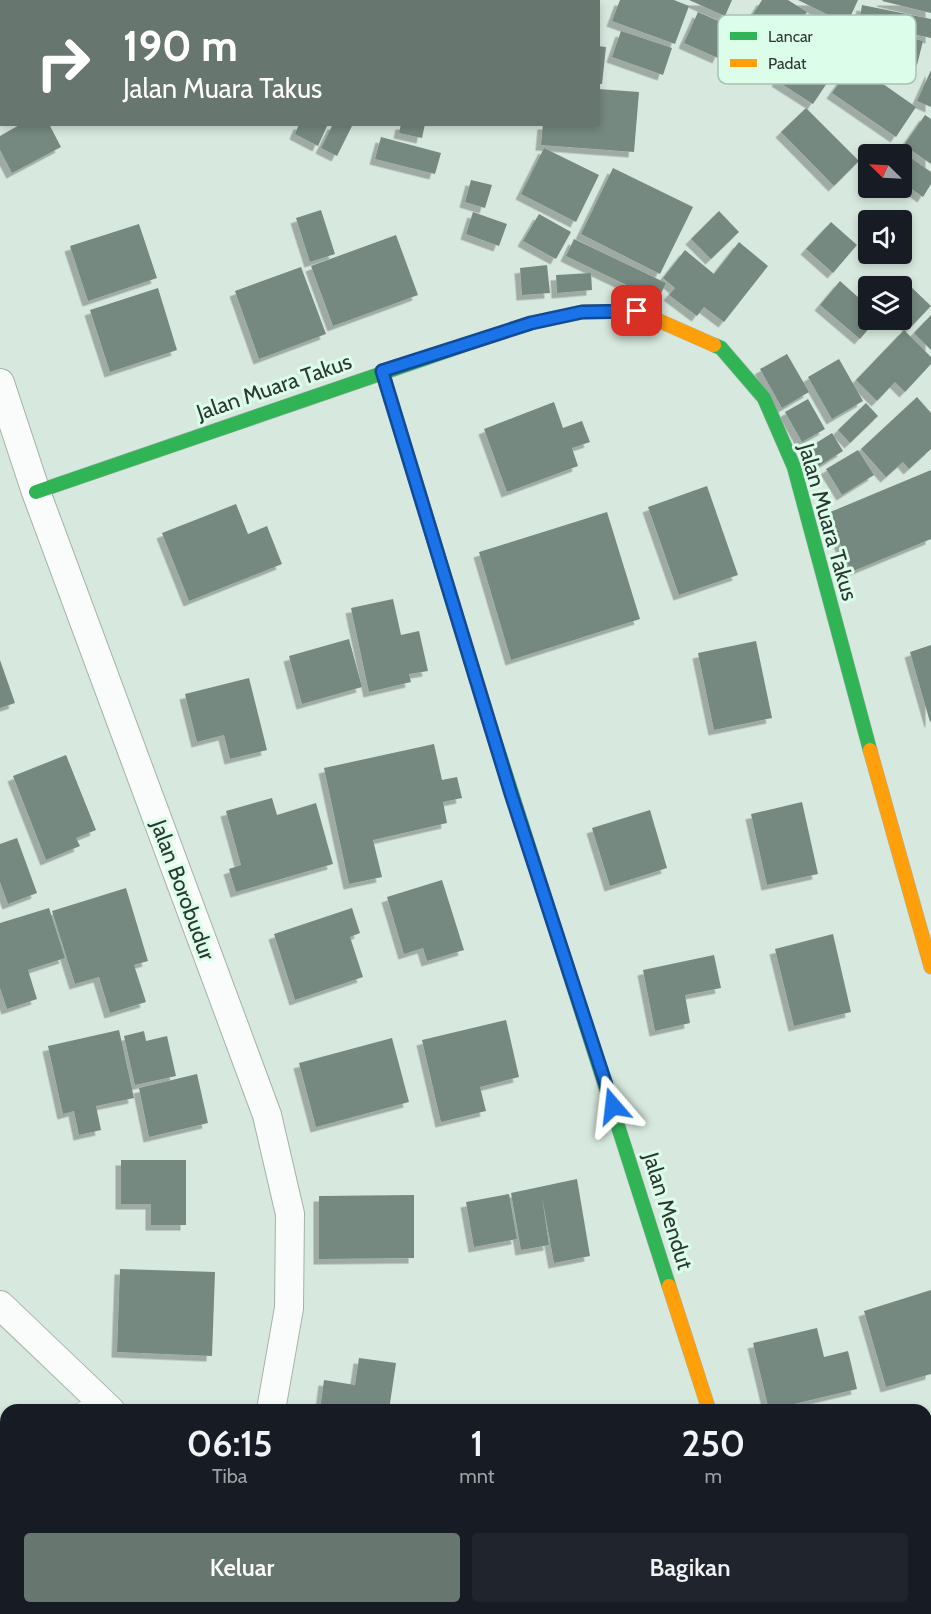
<!DOCTYPE html>
<html lang="id">
<head>
<meta charset="utf-8">
<style>
	:root { --surface:#171b24; --page:#20242c; --text:#f1f3f6; --muted:#9ea1a6; --accent:#67766e }
	body { margin:0; font-family:Cabin,sans-serif; background:var(--page); color:var(--text); height:100vh; display:flex; flex-direction:column; font-size:22px; white-space:nowrap }
	* { box-sizing:border-box; margin:0 }
	p { font-size:20px; color:var(--muted) }
	.icon { flex:none; width:33px; height:33px; fill:none; stroke:currentColor; stroke-width:2; stroke-linecap:round; stroke-linejoin:round }
	.map { position:relative; flex:1; overflow:hidden }
	.side { position:absolute; left:0px; top:1404px; width:932px; height:210px; display:flex; flex-direction:column; background:var(--surface); border-radius:18px 18px 0 0; box-shadow:0 3px 9px #0003 }
	.side>* { flex:none }
	.banner { position:absolute; left:0px; top:0px; width:600px; height:126px; box-shadow:0 3px 9px #0003; background:#67766e; color:#fff; overflow:hidden }
	.needle { width:39px; rotate:294deg }
	.fabs { position:absolute; left:858px; top:144px; display:grid; gap:12px }
	.fabs a { display:grid; place-items:center; width:54px; height:54px; border-radius:6px; background:var(--surface); box-shadow:0 3px 9px #0003; font-size:30px }
	.pin { position:absolute; display:grid; place-items:center; width:51px; height:51px; color:#fff; margin:-26px; border-radius:12px; box-shadow:0 3px 9px #0006 }
	.me { position:absolute; width:66px; margin:-33px; rotate:343deg; stroke-linejoin:round; filter:drop-shadow(0 0 4px #0008) }
	.turn { display:flex; align-items:center; gap:21px; height:126px; padding:0 24px; font-size:27px }
	.turn .icon { width:78px; height:78px; stroke-width:2.5 }
	.turn b { display:block; font-size:42px; line-height:51px }
	.eta { display:flex; justify-content:space-evenly; align-items:center; height:102px; text-align:center }
	.eta b { font-size:36px; font-weight:600; line-height:42px }
	.button { display:flex; gap:12px; margin-top:auto; padding:12px 24px }
	.button a { flex:1; height:69px; border-radius:6px; background:var(--accent); color:#fff; font-size:24px; font-weight:600; line-height:69px; text-align:center }
	.button a+a { background:var(--page); color:var(--text) }
	.map>svg:first-child { display:block }
</style>
</head>
<body>
<div class="map">
<svg width="931" height="1614" viewBox="0 0 931 1614">
	<defs>
		<filter id="shadow"><feDropShadow dx="-5.5" dy="5.5" stdDeviation="0" flood-color="#0004"/></filter>
	</defs>
	<rect width="100%" height="100%" fill="#d7e8de"/>
	<path fill="#768980" filter="url(#shadow)" d="M620 0H674L689 6 675 44 612 21Z
		M689 0H732L725 16Z
		M762 0H788L807 12 778 57 741 33Z
		M798 0H858L847 24Z
		M883 0H931V13L882 1Z
		M862 5 931 19V38L859 22Z
		M698 12 732 27 718 58 684 43Z
		M813 26 849 50 813 104 777 81Z
		M861 27 923 41 917 65 856 50Z
		M621 31 672 48 663 75 612 57Z
		M598 46 606 47 602 84H598Z
		M853 63 916 107 896 137 832 93Z
		M931 70V107L917 101Z
		M598 89 639 92 634 152 541 145 543 124H598Z
		M806 108 859 161 834 186 781 132Z
		M925 115 931 119V164L904 145Z
		M21 124H49L61 147 12 173 0 150V136Z
		M299 124H328L318 146 295 134Z
		M333 124H353L337 156 321 148Z
		M401 124H425L422 138 399 133Z
		M381 137 441 153 435 174 375 159Z
		M544 148 599 175 576 222 521 194Z
		M904 153 931 172V184L923 197 902 182V157Z
		M613 168 693 207 660 274 581 234Z
		M471 180 492 185 485 208 465 202Z
		M321 210 335 254 310 262 296 218Z
		M719 211 739 232 711 259 691 239Z
		M473 212 507 224 499 246 466 234Z
		M539 214 571 232 556 259 523 241Z
		M831 222 857 245 833 273 806 249Z
		M139 224 157 278 88 301 70 246Z
		M396 235 418 295 333 326 311 266Z
		M574 239 666 283 658 300 566 256Z
		M739 242 768 266 724 322 704 307 697 316 669 295 675 288 663 278 685 250 714 274Z
		M547 265 550 293 522 295 520 268Z
		M301 267 326 334 259 359 235 291Z
		M591 273 592 290 557 293 556 275Z
		M840 281 868 306V320H876L860 339 820 305Z
		M908 284 931 306 910 328 902 320V291Z
		M158 288 177 350 110 372 90 310Z
		M931 315V350L914 333Z
		M904 330 931 357V364L905 392 895 382 877 401 856 380Z
		M787 354 809 392 782 408 760 369Z
		M839 359 863 401 832 419 808 377Z
		M917 397 931 413V449L909 469 903 462 886 477 861 449Z
		M808 399 825 429 802 442 785 412Z
		M554 402 563 428 582 421 590 442 572 448 578 466 507 492 484 429Z
		M866 403 878 416 850 443 838 430Z
		M832 433 843 451 816 468 805 450Z
		M858 450 874 475 842 495 826 469Z
		M931 470V539L851 572 828 513Z
		M707 486 738 575 679 595 648 507Z
		M236 504 248 534 267 526 282 564 189 601 162 533Z
		M607 512 640 619 511 660 479 552Z
		M393 599 401 635 419 631 428 671 409 674 411 682 369 692 351 608Z
		M349 639 362 687 302 704 289 656Z
		M756 641 772 718 714 730 698 653Z
		M931 645V721L930 722 910 652Z
		M0 660 15 703 0 708Z
		M249 678 267 750 230 759 224 735 197 742 185 694Z
		M434 744 442 780 457 777 462 798 443 802 447 823 373 840 382 877 349 884 324 768Z
		M66 755 96 830 76 838 80 846 46 860 13 776Z
		M272 798 277 815 316 803 333 864 236 892 229 869 241 865 226 811Z
		M802 802 818 874 767 885 751 814Z
		M650 810 667 868 610 886 592 828Z
		M17 838 37 893 8 904 0 882V844Z
		M442 880 464 950 427 961 423 948 404 954 387 897Z
		M126 888 148 961 134 965 146 1002 110 1013 99 977 75 984 52 911Z
		M49 908 65 958 28 970 37 999 7 1009 0 988V923Z
		M352 908 360 933 350 937 363 977 295 1000 274 934Z
		M833 934 851 1012 794 1026 775 949Z
		M714 955 721 988 685 995 690 1023 655 1031 643 970Z
		M506 1020 519 1077 480 1087 486 1111 441 1122 422 1040Z
		M119 1030 134 1098 96 1106 101 1130 79 1135 74 1111 63 1114 48 1046Z
		M144 1031 146 1041 167 1036 176 1076 135 1085 124 1036Z
		M392 1038 409 1102 316 1127 299 1063Z
		M197 1074 208 1123 149 1137 139 1088Z
		M121 1160H186V1225H151V1204H121Z
		M577 1179 590 1256 554 1263 542 1197 549 1245 521 1250 511 1193Z
		M509 1194 517 1239 474 1247 466 1202Z
		M414 1195V1258L319 1259V1196Z
		M120 1269 215 1272 212 1356 117 1352Z
		M931 1290V1374L886 1387 864 1311Z
		M817 1328 824 1357 848 1351 857 1389 769 1410 753 1343Z
		M359 1358 396 1363 389 1410H320L324 1380 355 1385Z
		M6 1458V1560L0 1550V1462Z
		M926 1599 931 1600V1614H924Z
		M23 1608H118L109 1614H27Z
		M644 1608 645 1614H608V1613Z
		M765 1608H909V1614H765Z"/>
	<g fill="none" stroke-linecap="round" stroke-linejoin="round">
		<defs>
			<path id="lane" d="M80 1410 99 1400
				M0 1453 6 1449"/>
			<path id="street" d="M0 383 36 492 267 1115 290 1214 289 1308 271 1410
				M0 1305 110 1410
				M926 1569H931
				M757 1614V1608"/>
			<path id="fast" d="M714 345 721 348 764 398 794 467 870 750
				M36 492 482 339
				M491 728 669 1286
				M926 1491H931"/>
			<path id="slow" d="M482 339 531 323 582 312 637 311 714 345
				M382 371 491 728
				M870 750 931 967
				M669 1286 709 1410
				M926 1432 931 1431
				M271 1614 280 1608
				M361 1614 375 1608"/>
		</defs>
		<use href="#lane" stroke="#a4b1a9" stroke-width="15"/>
		<use href="#street" stroke="#a4b1a9" stroke-width="30"/>
		<use href="#fast" stroke="#a4b1a9" stroke-width="15"/>
		<use href="#slow" stroke="#a4b1a9" stroke-width="15"/>
		<use href="#lane" stroke="#f9fcfa" stroke-width="14"/>
		<use href="#street" stroke="#f9fcfa" stroke-width="28"/>
		<use href="#fast" stroke="#30b455" stroke-width="14"/>
		<use href="#slow" stroke="#ff9f0a" stroke-width="14"/>
	</g>
	<g fill="none" stroke-linecap="round" stroke-linejoin="round">
		<defs>
			<path id="route" d="M613 1106 511 794 382 371 531 323 582 312 637 311"/>
		</defs>
		<use href="#route" stroke="#114b97" stroke-width="15"/>
		<use href="#route" stroke="#1a73e8" stroke-width="10"/>
	</g>
	<g text-anchor="middle" dominant-baseline="central" stroke-width="6" stroke-linejoin="round" paint-order="stroke">
		<g font-size="22" fill="#2b3831" stroke="#dcfdea">
			<text transform="translate(274 387) rotate(-19)">Jalan Muara Takus</text>
			<text transform="translate(828 522) rotate(74)">Jalan Muara Takus</text>
			<text transform="translate(183 890) rotate(70)">Jalan Borobudur</text>
			<text transform="translate(668 1211) rotate(73)">Jalan Mendut</text>
		</g>
	</g>
	<rect x="718" y="15" width="198" height="69" rx="9" fill="#dcfdea" stroke="#a7c2b2" stroke-width="1.5"/>
	<rect x="730" y="32" width="27" height="8" fill="#30b455"/>
	<rect x="730" y="59" width="27" height="8" fill="#ff9f0a"/>
	<g font-size="16" fill="#2b3831">
		<text x="768" y="42">Lancar</text>
		<text x="768" y="69">Padat</text>
	</g>
</svg>
<div class="fabs">
<a><svg class="needle" viewBox="-14 -14 28 28"><path d="M0-13l5 13h-10z" fill="#e53935"/><path d="M0 13l5-13h-10z" fill="#9ea1a6"/></svg></a>
<a><svg class="icon" aria-label="sound" viewBox="0 0 24 24"><path d="M4 9h4l5-4v14l-5-4H4zM17 9q2 3 0 6"/></svg></a>
<a><svg class="icon" aria-label="layers" viewBox="0 0 24 24"><path d="M12 4l9 5-9 5-9-5zM3 14l9 5 9-5"/></svg></a>
</div>
<div class="pin" style="left:637px;top:311px;background:#d93025"><svg class="icon" aria-label="arrive" viewBox="0 0 24 24"><path d="M6 21V4h12l-3 4 3 4H6"/></svg></div>
<svg class="me" style="left:613px;top:1106px" viewBox="-20 -20 40 40"><path d="M0-17L14 15 0 8-14 15z" fill="#1a73e8" stroke="#fff" stroke-width="4"/></svg>
<div class="banner">
<div class="turn"><svg class="icon" aria-label="right" viewBox="0 0 24 24"><path d="M7 20v-9h11M14 6l5 5-5 5"/></svg><div><b>190 m</b>Jalan Muara Takus</div></div>
</div>
<section class="side">
<div class="eta">
<div><b>06:15</b><p>Tiba</p></div>
<div><b>1</b><p>mnt</p></div>
<div><b>250</b><p>m</p></div>
</div>
<div class="button"><a>Keluar</a><a>Bagikan</a></div>
</section>
</div>
</body>
</html>
